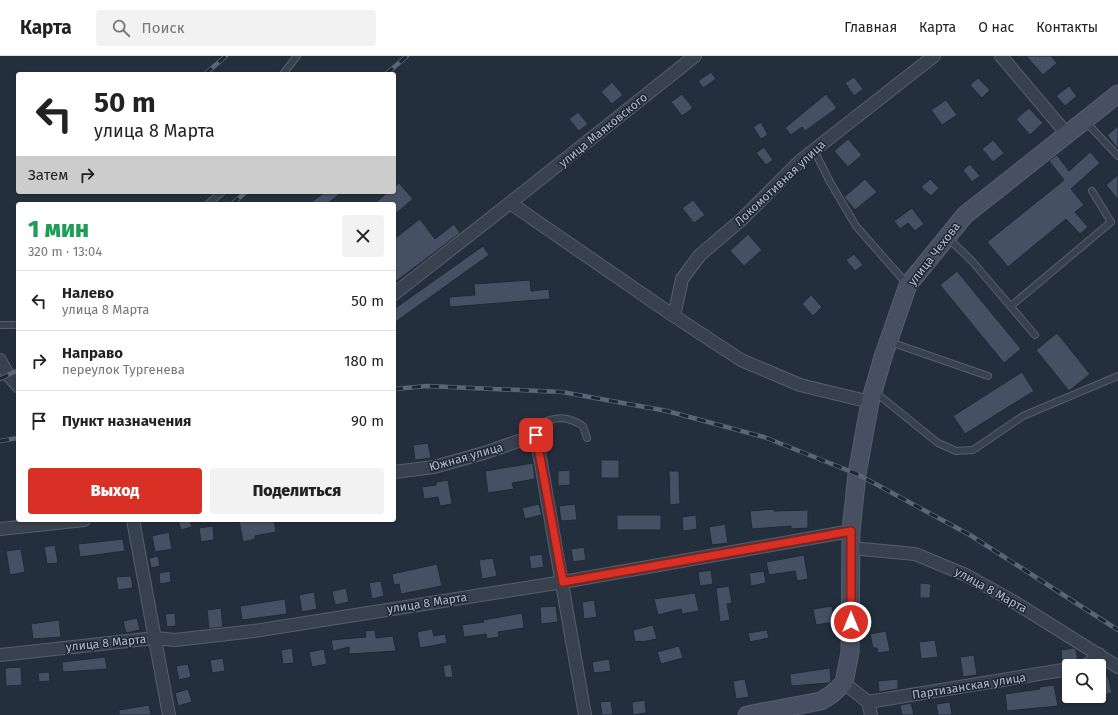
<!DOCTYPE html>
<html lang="ru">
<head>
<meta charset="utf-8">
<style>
	:root { --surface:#fff; --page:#f2f2f2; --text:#222; --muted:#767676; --line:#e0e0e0; --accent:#d93025 }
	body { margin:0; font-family:"Fira Sans",sans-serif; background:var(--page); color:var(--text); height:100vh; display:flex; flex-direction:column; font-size:15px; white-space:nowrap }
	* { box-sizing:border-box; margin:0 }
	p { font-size:13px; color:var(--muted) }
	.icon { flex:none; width:22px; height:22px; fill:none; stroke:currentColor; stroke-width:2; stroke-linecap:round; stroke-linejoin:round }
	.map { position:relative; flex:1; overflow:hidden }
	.drawer { position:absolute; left:16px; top:146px; width:380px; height:320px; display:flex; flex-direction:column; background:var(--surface); border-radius:4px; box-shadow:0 1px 3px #0004 }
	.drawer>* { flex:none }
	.banner { position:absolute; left:16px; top:16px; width:380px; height:122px; border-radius:4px; box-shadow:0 1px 3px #0004; background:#fff; color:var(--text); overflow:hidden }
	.controls { position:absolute; left:1062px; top:603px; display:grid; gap:8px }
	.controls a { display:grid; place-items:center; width:44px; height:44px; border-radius:4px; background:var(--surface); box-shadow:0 1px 3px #0004; font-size:20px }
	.pin { position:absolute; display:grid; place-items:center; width:34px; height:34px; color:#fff; margin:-17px; border-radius:8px; box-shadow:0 2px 6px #0006 }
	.me { position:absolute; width:44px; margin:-22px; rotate:0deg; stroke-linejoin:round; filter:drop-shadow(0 0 3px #0008) }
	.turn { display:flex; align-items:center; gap:14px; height:84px; padding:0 12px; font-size:18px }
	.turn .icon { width:52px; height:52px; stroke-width:2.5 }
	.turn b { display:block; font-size:28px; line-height:34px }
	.then { display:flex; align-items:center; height:38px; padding:0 12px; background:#0003; gap:8px; font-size:15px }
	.round { display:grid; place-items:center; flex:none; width:42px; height:42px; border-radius:4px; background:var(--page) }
	.head { display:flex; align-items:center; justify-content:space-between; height:68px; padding:0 12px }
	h1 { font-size:24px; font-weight:800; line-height:30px; color:#1e9e55 }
	.primary-button { display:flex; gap:8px; margin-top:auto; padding:8px 12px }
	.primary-button a { flex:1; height:46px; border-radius:4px; background:var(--accent); color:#fff; font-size:16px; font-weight:800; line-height:46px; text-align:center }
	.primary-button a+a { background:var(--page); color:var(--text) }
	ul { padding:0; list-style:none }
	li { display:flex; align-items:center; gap:12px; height:60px; padding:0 12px; border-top:1px solid var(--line) }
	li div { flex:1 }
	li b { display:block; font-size:15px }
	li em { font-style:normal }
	header { display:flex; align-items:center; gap:24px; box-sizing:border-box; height:56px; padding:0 20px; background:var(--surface); border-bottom:1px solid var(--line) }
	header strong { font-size:19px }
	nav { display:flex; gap:22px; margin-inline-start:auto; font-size:14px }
	.search { width:280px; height:36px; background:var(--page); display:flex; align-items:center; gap:10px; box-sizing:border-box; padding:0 14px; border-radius:4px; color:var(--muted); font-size:15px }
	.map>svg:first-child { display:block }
</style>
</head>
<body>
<header>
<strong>Карта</strong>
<div class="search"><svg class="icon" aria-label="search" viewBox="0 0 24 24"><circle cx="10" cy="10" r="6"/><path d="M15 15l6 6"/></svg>Поиск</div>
<nav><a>Главная</a><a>Карта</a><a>О нас</a><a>Контакты</a></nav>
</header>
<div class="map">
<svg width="1118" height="659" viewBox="0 0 1118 659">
	<rect width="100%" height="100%" fill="#242f3e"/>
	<path fill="#455162" stroke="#1f2835" d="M1026 0H1051L1057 7 1043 19Z
		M711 16 716 23 703 32 698 25Z
		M854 21 863 33 854 40 845 27Z
		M978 22 990 34 982 42 970 29Z
		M612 26 623 39 612 48 601 36Z
		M1069 30 1077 40 1065 50 1056 40Z
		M682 38 693 52 682 60 671 46Z
		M826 38 837 52 805 75 802 71 791 79 785 72Z
		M946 44 957 59 942 69 931 54Z
		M1029 52 1043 67 1030 79 1016 63Z
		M578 56 588 68 579 75 569 63Z
		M761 66 768 79 761 83 753 71Z
		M1118 70V93L1107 79Z
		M848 83 862 99 848 111 834 95Z
		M993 84 1004 97 993 106 982 93Z
		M764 91 773 104 766 109 756 97Z
		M1090 96 1100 107 1071 133 1084 149 1075 156 1088 171 1080 178 1066 163 1008 211 987 186 1064 124 1049 105 1057 99 1069 115Z
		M970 108 980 120 972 126 963 114Z
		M1118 119V144L1106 129Z
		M865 123 877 136 855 154 844 141Z
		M930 123 939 132 931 140 921 131Z
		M399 127 413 143 394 159V148H374L388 136H394V131Z
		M325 136H342L327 148H309Z
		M693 144 705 159 694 167 682 152Z
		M912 152 924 168 915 175 908 167 900 173 894 165Z
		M420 163 435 183 454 168 460 177 394 227V183Z
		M748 178 762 194 744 210 730 195Z
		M483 190 489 199 394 267V253Z
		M854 198 863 209 855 215 846 204Z
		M957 215 1021 293 1004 307 940 229Z
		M530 224 531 235 549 233 550 243 450 251 449 241 475 239 474 228Z
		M811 239 822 251 813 260 802 248Z
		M1057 277 1090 318 1069 335 1036 294Z
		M1022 316 1034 335 965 378 953 360Z
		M428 387 431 402 415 404 413 389Z
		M601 404H619V422H601Z
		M533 407 535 423 512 427 514 433 488 437 485 415Z
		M570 414V429L558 430V415Z
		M669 415H679L680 448 670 449Z
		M448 424 452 448 440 450 438 441 424 443 422 431 436 429V426Z
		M539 448 542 459 525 463 522 452Z
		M575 448 577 464 561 465 559 450Z
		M774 453V455L808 454V472L791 473V470L752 473 750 455Z
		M617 459H661V474H617Z
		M696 459 697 473 683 475 682 461Z
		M178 464H190L192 471 181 474Z
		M239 464H274L276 476 255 480V483L243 486Z
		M725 468 728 487 712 489 709 471Z
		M213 470 214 484 201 486 199 472Z
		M169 476 172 493 155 496 152 480Z
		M123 483 125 495 80 501 78 488Z
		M55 489 58 507 47 508 44 491Z
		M584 491 586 504 573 506 571 493Z
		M21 493 25 516 10 519 6 495Z
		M542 498 544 511 531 513 529 500Z
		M804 499 808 523 797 525 795 515 769 519 766 506Z
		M158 500 160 510 151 512 149 502Z
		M493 502 497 520 482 523 479 504Z
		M437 508 442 530 401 538 399 528 394 529 392 518Z
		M711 514 713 528 700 530 698 516Z
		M170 515 171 526 160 528 159 517Z
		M764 515 766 527 751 530 749 517Z
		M131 520 133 532 118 534 116 521Z
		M381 525 384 540 372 543 369 527Z
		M920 527 931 528 930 542H920Z
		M729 530 732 547 727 548 730 564 720 566 716 532Z
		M346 532 349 546 335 549 332 535Z
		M314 536 317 553 302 556 299 539Z
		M695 537 699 555 682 558 681 553 658 559 654 543Z
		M285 543 287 558 242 564 240 550Z
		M594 544 597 561 584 563 582 546Z
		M556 550 558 566 541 568 540 551Z
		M832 550 834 566 816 569 813 553Z
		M221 552 223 571 209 573 207 554Z
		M175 557 176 570 167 571 165 558Z
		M522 557 524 572 498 576 499 581 487 583 486 578 464 581 462 569 484 566 483 564Z
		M137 562 140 574 126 577 123 565Z
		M59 564 61 581 33 583 31 568Z
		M653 569 657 583 641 586V585L635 586 633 574Z
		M432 573 434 580 445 578 447 587 420 592 417 576Z
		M375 574 376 582 393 580 396 595 349 598V591L333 595 331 584 366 581 365 575Z
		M767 574 769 582 750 586 748 577Z
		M886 575 890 595 878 597 877 592H873L870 578Z
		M935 584 938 601 921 603 919 586Z
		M679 590 683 602 661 608 657 596Z
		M292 592 294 607 283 608 281 594Z
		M1074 592 1076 594 1078 605 1062 606 1061 594Z
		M324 593 327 608 312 611 309 596Z
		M974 599 977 619 963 621 960 601Z
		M105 601 107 613 63 616 62 606Z
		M223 602 225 615 212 617 210 604Z
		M609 603 611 615 594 617 592 606Z
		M188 608 191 621 179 624 176 610Z
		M451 608 453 621 445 622 443 610Z
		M21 611 22 629 6 630 5 612Z
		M830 612 831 625 829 627 791 630 790 618Z
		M49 616 50 625 39 626 38 617Z
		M1108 620 1112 637 1099 640V621Z
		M745 623 749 641 736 643 733 625Z
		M898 623V633L879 636 878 625Z
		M1054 629 1058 650 1007 655 1005 638 1040 633 1039 631Z
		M188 633 192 646 178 650 175 637Z
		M645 644 646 657 633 659 632 646Z
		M611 645 613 659H602L600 646Z
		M950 646 952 659H938L936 648Z
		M911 647 914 659H902L900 649Z
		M149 649 151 659H119V654Z"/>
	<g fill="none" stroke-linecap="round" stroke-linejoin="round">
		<defs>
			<path id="lane" d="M283 18 297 0
				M1085 65 1118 100
				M814 94 830 126 856 170 907 228
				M208 148 222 136
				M948 182 971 204 1035 279
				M1011 250 1111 166 1092 135
				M0 269H18
				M890 286 988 320
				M875 336 938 387 956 395 973 394 1023 360 1118 320
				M536 379 540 368C556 360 568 360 583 370L587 382"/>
			<path id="street" d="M1001 0 1066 77
				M510 147 695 0
				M394 238 510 147 674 260 741 304 800 329 870 346
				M674 260 682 223 700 199 741 164 800 105 934 0
				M0 304 8 319 18 330
				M394 416 434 411 484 397 536 379 585 659
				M133 464 169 659
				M0 473 84 464
				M851 492 915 498 966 519 1011 544 1118 611
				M0 599 155 582 175 584 254 575 563 526 851 475
				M1084 610 1090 607 1099 598
				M844 627 868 646 871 659
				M868 646 1069 613"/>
			<path id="secondary" d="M747 659 821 645 832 638 844 627 850 596 851 475 857 418 870 346 883 301 908 229 965 159 1118 38"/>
		</defs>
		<use href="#lane" stroke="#565f6c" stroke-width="8"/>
		<use href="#street" stroke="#565f6c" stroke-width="14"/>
		<use href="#secondary" stroke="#565f6c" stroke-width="19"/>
		<use href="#lane" stroke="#38414e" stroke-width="6"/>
		<use href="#street" stroke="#38414e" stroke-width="12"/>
		<use href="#secondary" stroke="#465061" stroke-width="17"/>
		<defs>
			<path id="rail" d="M205 18 226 0
				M386 18 407 0
				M232 148 246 136
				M0 323 18 314
				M394 333 427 330 562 336 667 355 764 381 857 418 970 479 1118 574
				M0 385 18 382"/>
		</defs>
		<use href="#rail" stroke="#5a6575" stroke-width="4.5"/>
		<use href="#rail" stroke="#1d2633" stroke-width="3" stroke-dasharray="9" stroke-linecap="butt"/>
	</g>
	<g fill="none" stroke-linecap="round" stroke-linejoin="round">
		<defs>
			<path id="route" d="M536 379 563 526 851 475V566"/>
		</defs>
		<use href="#route" stroke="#8d1f18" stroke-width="10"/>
		<use href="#route" stroke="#d93025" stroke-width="7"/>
	</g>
	<g text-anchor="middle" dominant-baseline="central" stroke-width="3" stroke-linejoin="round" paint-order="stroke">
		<g font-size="12" fill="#b4bcc9" stroke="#1d2633">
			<text transform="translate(603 74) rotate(-39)">улица Маяковского</text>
			<text transform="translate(780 127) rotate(-43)">Локомотивная улица</text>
			<text transform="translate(934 198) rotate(-52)">улица Чехова</text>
			<text transform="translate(466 401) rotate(-16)">Южная улица</text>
			<text transform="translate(991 534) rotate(29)">улица 8 Марта</text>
			<text transform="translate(427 547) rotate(-9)">улица 8 Марта</text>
			<text transform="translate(106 587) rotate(-6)">улица 8 Марта</text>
			<text transform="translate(969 630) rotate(-9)">Партизанская улица</text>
		</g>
	</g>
</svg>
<div class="controls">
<a><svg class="icon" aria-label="search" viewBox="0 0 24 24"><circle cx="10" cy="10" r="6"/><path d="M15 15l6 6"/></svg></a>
</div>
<div class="pin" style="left:536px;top:379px;background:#d93025"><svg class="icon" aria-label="arrive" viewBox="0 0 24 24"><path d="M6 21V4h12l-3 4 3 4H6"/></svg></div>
<svg class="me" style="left:851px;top:566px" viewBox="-20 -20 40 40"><circle r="17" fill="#d93025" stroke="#fff" stroke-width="3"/><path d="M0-11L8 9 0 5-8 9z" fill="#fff"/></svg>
<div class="banner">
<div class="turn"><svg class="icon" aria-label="left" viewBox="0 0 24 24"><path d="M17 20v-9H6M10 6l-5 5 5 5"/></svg><div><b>50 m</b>улица 8 Марта</div></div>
<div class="then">Затем<svg class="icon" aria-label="right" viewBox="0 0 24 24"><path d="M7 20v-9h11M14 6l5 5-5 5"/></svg></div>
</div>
<section class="drawer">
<div class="head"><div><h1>1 мин</h1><p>320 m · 13:04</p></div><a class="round"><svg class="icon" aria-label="close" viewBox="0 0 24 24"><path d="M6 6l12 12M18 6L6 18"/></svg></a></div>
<ul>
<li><svg class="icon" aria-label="left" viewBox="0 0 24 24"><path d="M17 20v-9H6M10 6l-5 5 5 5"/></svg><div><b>Налево</b><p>улица 8 Марта</p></div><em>50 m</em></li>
<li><svg class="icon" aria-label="right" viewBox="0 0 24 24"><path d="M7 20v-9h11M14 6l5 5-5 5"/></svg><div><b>Направо</b><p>переулок Тургенева</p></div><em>180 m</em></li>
<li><svg class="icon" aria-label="arrive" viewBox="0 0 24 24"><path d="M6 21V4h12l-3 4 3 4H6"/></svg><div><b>Пункт назначения</b></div><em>90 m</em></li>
</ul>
<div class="primary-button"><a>Выход</a><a>Поделиться</a></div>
</section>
</div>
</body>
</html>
